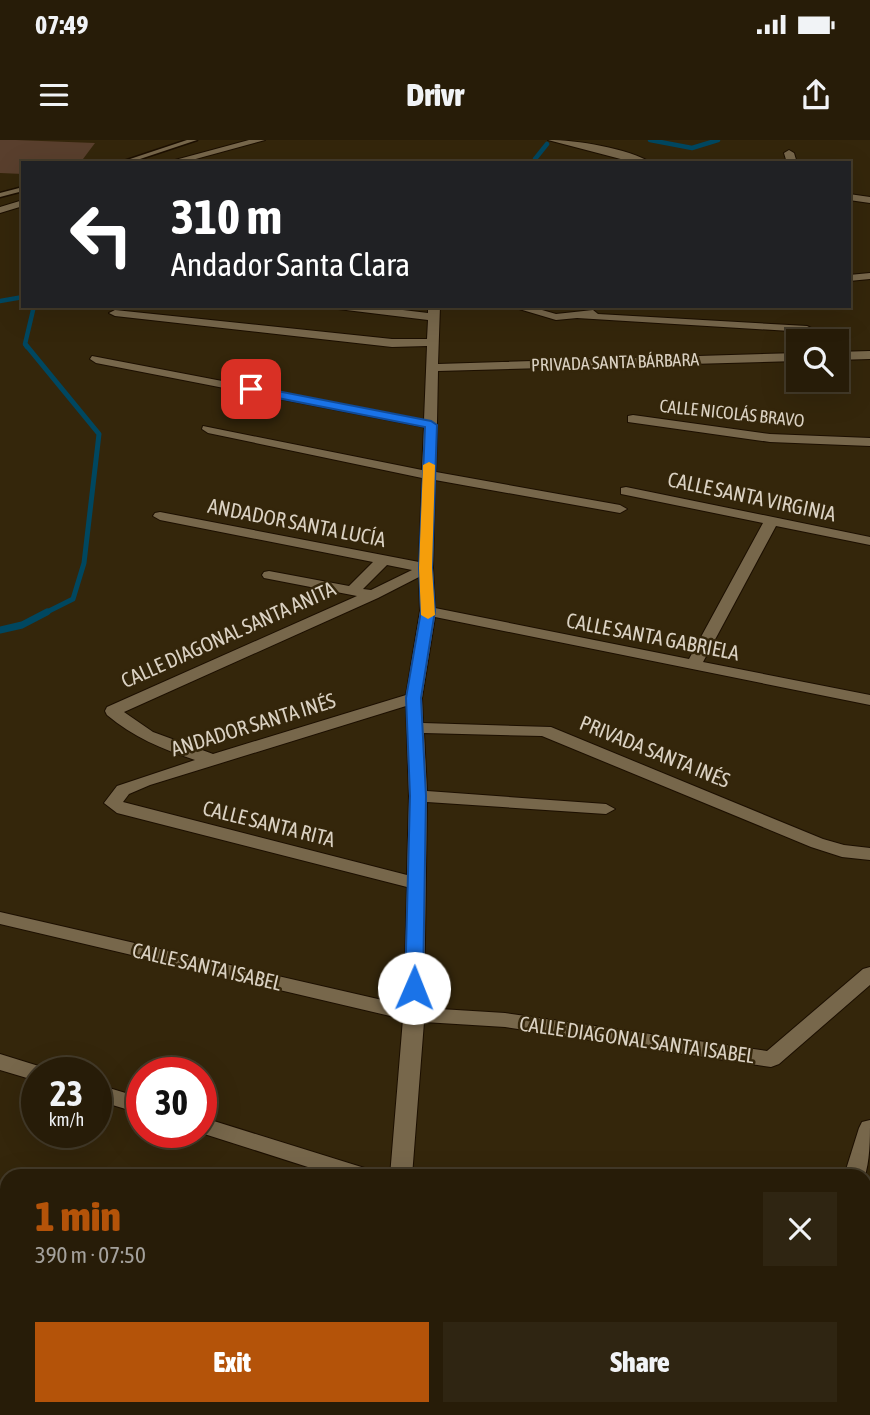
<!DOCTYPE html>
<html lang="en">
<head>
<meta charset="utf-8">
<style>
	:root { --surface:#271c08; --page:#2f2512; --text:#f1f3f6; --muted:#a4a19c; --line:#433a29; --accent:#b45309 }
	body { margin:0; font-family:"Asap Condensed",sans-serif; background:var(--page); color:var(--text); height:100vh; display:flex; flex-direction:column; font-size:26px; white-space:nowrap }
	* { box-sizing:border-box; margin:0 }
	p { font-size:23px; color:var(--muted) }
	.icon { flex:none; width:38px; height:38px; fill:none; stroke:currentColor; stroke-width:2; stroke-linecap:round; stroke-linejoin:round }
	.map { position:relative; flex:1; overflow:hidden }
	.side { position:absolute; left:0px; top:1029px; width:872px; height:247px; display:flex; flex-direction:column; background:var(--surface); border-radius:21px 21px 0 0; box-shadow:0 7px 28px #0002,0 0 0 2px var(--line) }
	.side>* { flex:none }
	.top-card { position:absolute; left:21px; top:21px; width:830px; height:147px; border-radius:0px; box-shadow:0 7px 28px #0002,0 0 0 2px var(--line); background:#202124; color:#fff; overflow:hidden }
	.controls { position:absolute; left:786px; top:189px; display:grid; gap:14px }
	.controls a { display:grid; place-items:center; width:63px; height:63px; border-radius:0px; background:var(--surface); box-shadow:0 7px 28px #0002,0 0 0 2px var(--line); font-size:35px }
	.speed { position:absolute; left:21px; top:917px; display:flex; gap:14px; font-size:35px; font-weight:700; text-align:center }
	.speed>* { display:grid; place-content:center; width:91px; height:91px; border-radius:50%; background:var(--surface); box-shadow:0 7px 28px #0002,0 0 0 2px var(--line); line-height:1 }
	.speed small { font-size:18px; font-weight:400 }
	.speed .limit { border:10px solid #d22; background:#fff; color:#111 }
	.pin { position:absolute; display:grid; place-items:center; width:60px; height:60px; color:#fff; margin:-30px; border-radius:14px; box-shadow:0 4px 10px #0006 }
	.me { position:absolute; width:77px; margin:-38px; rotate:1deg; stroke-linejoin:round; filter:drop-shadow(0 0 5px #0008) }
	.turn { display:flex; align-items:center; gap:24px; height:147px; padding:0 35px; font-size:32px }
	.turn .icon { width:91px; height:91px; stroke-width:2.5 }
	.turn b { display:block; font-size:49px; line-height:60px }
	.round { display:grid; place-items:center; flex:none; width:74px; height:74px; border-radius:0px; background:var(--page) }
	.head { display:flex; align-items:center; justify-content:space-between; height:119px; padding:0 35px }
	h1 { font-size:42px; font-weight:800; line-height:52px; color:var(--accent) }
	.primary-button { display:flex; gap:14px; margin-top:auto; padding:14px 35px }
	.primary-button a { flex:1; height:80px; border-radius:0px; background:var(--accent); color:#fff; font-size:28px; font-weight:800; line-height:80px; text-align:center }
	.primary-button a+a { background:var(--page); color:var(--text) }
	.status { display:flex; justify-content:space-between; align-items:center; height:49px; padding:0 35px; background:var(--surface); direction:ltr }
	.status svg { height:19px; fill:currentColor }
	header { display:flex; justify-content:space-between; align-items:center; height:91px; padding:0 35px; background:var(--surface); font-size:32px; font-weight:800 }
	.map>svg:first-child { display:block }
</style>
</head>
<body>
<div class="status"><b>07:49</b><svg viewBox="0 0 49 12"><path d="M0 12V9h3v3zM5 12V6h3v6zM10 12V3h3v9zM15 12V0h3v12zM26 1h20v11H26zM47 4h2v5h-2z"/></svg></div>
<header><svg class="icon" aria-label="menu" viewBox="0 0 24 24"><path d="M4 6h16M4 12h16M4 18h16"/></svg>Drivr<svg class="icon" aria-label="share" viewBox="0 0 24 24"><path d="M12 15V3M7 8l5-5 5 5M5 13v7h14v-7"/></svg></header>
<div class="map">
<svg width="870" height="1275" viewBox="0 0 870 1275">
	<rect width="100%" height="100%" fill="#34260b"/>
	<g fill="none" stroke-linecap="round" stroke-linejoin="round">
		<path stroke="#004760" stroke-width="4.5" d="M650 0 692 8 718 0
			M536 23 535 19 547 4
			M0 161 23 157
			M27 207 25 204 34 166"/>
		<path stroke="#004760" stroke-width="5" d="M26 205 99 294 84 423 73 459 43 474"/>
		<path stroke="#004760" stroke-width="7" d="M0 490 22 485 47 472"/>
	</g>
	<path fill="#593f2d" d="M0 0H16L95 3 80 23H23V34L0 33Z"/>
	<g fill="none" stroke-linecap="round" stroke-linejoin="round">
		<defs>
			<path id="lane" d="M187 0H197L128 23H118Z
				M23 47V51L0 57V53Z"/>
			<path id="street" d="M789 10 794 13 797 23H787L784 13Z
				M870 133V139L849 141V135Z
				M333 166H369L428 173V166H440L438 224 798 213V221L438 231 436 332 620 365 627 369 620 373 435 340 433 428 435 468 689 519 763 383 626 355 621 354V348L626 347 870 397V405L776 386 703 522 870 555V565L435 477 422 558 423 583 551 587 823 699 844 705 870 708V720L842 717 811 707 542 596 424 593 427 651 606 664 615 669 606 674 427 662 424 868 505 873 767 911 863 829 870 827V845L779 924 771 927 505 887 424 882 412 1036H390L403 879 0 784V772L404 865 407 747 117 673 104 663 117 646 195 620C162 609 133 597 107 575L105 571 107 567 357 456 264 438 262 435 264 432 269 431 349 446 373 422 160 380 153 376 155 373 160 372 419 422 422 338 208 293 202 289 203 286 422 330 424 287 96 223 90 219 92 216 424 280 427 206 392 207 115 176 109 173 115 170 392 199H427L428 180 338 169ZM387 425 412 430 371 450 363 449ZM419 437 420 471 406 555 213 614 153 592 124 572 378 458ZM406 566 409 656 407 735 123 662 129 654 150 645Z
				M509 166H528L556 174 593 170 598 174 807 186 813 189 807 192 577 178 556 180Z
				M870 211V219L836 220V212Z
				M633 275 770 294 870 298V306L770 302 628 282V276Z
				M0 914 45 928 48 933H37V941L0 930Z
				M96 944 142 958V974L96 960Z
				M201 977 371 1030 374 1036H336L198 992H201Z
				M870 980C870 1000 870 1021 864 1039V1036H844L859 988 862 982Z
				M0 1241 7 1242V1264L0 1263Z
				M73 1269H129L132 1275H76Z
				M384 1269H410L409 1275H383Z
				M696 1269H728L725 1275H693Z"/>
			<path id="secondary" d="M249 0H265L181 23H164Z
				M548 0C577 0 627 8 652 23H636Z
				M849 54 870 57V63L849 60Z
				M23 60V66L0 73V67Z"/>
		</defs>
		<use href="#lane" stroke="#1c0f00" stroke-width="3"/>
		<use href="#street" stroke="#1c0f00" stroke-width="2"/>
		<use href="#secondary" stroke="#1c0f00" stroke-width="2"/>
		<use href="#lane" fill="#77674b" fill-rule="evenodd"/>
		<use href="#street" fill="#77674b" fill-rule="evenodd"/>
		<use href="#secondary" fill="#77674b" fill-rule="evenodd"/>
	</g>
	<path fill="#1a73e8" stroke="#114b97" stroke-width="2" d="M251 246 431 281 437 285 432 428 435 471 421 558 426 656 423 848 421 852H408L405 848 410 656 406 558 421 471 419 428 425 287 247 252V247Z"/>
	<path fill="#f59e0b" d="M429 322 435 325 432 428 435 475 428 479 421 475 419 428 423 325Z"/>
	<g text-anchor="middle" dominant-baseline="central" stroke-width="5" stroke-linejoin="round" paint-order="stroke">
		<g font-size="18" fill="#dad1c2" stroke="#34260b">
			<text transform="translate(615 222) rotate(-2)">PRIVADA SANTA BÁRBARA</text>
			<text transform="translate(732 273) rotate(6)">CALLE NICOLÁS BRAVO</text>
		</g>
		<g font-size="21" fill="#dad1c2" stroke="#34260b">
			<text transform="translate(752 356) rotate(12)">CALLE SANTA VIRGINIA</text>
			<text transform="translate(297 382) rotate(11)">ANDADOR SANTA LUCÍA</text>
			<text transform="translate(228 494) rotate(-24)">CALLE DIAGONAL SANTA ANITA</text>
			<text transform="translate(653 496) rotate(11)">CALLE SANTA GABRIELA</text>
			<text transform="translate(253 584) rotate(-17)">ANDADOR SANTA INÉS</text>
			<text transform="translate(655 611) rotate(22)">PRIVADA SANTA INÉS</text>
			<text transform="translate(269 683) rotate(14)">CALLE SANTA RITA</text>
			<text transform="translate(207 826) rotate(13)">CALLE SANTA ISABEL</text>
			<text transform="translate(637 899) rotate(8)">CALLE DIAGONAL SANTA ISABEL</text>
		</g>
	</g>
</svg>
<div class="controls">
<a><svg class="icon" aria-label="search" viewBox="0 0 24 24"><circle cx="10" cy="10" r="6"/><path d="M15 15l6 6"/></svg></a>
</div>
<div class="speed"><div>23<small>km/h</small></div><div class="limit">30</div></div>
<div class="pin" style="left:251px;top:249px;background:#d93025"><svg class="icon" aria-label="arrive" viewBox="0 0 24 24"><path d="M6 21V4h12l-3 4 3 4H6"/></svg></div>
<svg class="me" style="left:414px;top:848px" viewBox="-20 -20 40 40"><circle r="19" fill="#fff"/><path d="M0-13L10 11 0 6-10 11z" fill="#1a73e8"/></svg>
<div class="top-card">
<div class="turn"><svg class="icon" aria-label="left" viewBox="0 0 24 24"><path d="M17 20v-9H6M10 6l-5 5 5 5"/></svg><div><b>310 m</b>Andador Santa Clara</div></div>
</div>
<section class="side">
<div class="head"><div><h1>1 min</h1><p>390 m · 07:50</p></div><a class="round"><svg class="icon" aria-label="close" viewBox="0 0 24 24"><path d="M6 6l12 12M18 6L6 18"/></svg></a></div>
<div class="primary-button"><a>Exit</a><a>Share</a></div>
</section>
</div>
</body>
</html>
